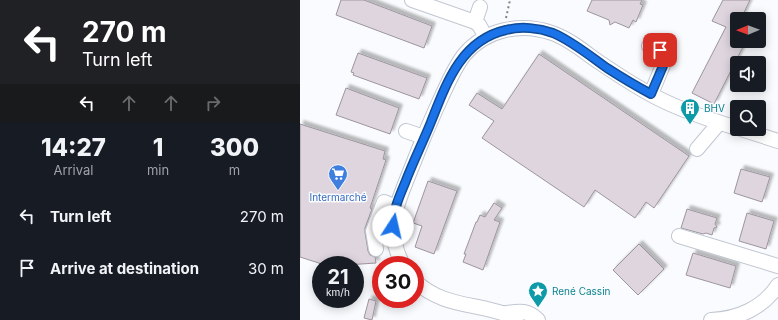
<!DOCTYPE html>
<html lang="en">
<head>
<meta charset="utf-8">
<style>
	:root { --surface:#171b24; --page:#20242c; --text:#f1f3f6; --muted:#9ea1a6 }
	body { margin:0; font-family:Inter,sans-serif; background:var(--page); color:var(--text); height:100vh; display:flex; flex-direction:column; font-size:15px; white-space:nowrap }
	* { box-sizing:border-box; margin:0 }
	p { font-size:13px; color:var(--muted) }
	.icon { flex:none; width:22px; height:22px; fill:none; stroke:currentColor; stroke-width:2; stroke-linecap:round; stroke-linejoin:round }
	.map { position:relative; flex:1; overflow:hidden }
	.sheet { display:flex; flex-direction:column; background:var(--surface); width:300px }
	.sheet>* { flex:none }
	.banner { background:#202124; color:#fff; overflow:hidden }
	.needle { width:26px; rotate:269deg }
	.buttons { position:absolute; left:430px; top:12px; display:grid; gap:8px }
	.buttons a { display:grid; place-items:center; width:36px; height:36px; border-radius:4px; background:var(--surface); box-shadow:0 2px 10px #0003; font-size:20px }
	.speed { position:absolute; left:12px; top:256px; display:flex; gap:8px; font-size:20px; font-weight:700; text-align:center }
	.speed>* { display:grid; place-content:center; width:52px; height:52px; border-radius:50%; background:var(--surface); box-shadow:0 2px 10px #0003; line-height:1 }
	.speed small { font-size:10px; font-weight:400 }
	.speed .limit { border:6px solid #d22; background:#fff; color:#111 }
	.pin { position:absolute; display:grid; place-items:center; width:34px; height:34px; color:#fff; margin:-17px; border-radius:8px; box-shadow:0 2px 6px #0006 }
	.me { position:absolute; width:44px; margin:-22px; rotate:10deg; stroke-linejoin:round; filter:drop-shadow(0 0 3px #0008) }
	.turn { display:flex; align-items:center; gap:14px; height:84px; padding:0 16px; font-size:18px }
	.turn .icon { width:52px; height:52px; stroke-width:2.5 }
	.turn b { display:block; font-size:28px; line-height:34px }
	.lanes { display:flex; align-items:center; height:38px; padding:0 16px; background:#0003; justify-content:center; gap:20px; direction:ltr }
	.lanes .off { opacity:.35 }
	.eta { display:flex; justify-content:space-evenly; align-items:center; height:68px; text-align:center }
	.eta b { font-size:24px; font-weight:800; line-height:28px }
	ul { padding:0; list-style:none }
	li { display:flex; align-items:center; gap:12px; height:52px; padding:0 16px }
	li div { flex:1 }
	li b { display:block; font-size:15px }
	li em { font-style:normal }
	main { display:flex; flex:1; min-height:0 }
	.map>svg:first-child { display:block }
</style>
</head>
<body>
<main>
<section class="sheet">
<div class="banner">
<div class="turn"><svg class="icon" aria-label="left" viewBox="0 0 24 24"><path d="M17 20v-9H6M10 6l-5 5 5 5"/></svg><div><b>270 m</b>Turn left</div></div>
<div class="lanes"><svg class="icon" aria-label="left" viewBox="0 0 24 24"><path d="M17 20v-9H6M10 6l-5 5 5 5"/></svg><svg class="icon off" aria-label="ahead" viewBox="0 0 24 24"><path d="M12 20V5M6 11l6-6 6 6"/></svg><svg class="icon off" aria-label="ahead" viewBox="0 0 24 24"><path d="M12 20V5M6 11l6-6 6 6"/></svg><svg class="icon off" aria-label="right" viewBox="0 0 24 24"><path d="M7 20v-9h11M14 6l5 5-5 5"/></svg></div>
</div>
<div class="eta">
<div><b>14:27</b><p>Arrival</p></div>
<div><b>1</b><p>min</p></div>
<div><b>300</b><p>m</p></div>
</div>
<ul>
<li><svg class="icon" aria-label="left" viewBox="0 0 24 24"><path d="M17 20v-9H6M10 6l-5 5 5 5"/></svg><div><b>Turn left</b></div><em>270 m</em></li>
<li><svg class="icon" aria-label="arrive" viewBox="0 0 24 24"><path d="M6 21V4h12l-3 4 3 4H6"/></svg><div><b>Arrive at destination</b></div><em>30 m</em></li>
</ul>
</section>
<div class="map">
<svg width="478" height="320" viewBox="0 0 478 320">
	<defs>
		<filter id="shadow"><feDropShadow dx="3.5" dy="-3.5" stdDeviation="1" flood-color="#0004"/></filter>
	</defs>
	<rect width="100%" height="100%" fill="#fafbfe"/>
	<path fill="#ded5df" stroke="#9d959e" filter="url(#shadow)" d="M41 0H64L132 26 124 48 36 15Z
		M292 0H342L340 4 343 5 336 22 333 20 329 28 315 22 310 25 309 20 287 11Z
		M423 0H450L441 19H437V27L434 32 437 33V41H446L414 104 392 93 426 27 412 21Z
		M58 53 127 78 119 99 53 75 54 73 51 72Z
		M239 54 389 156 354 208 346 202 335 218 295 190 284 207 182 138 194 121 169 105 177 93 202 109Z
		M46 88 99 108 90 134 36 115Z
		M0 124 85 151 83 159 86 160 70 208 72 209 65 228V232L68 251 70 255 75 257 76 263 46 265H25L0 257Z
		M441 169 470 177 462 202 434 193Z
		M128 181 157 191 134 254 115 247 122 226 113 223Z
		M194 203 202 208 194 220 200 222 183 270 163 262 166 254H164L176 222H177L180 215 185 217Z
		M387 209 417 218 415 224 417 227 414 228 412 235 406 233 403 234 381 228Z
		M447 213 474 221 466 249 439 241Z
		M339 244 364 269 338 295 313 270Z
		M393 253 436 266 430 288 386 275Z
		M69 299 76 301 72 320 64 318Z"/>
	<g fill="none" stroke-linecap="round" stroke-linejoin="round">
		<defs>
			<path id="minor" d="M112 0 175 22 179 25 186 37
				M175 22 180 7
				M349 46C359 50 365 52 363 65L351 94
				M441 129 478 141
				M106 131 124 137
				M397 149 419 123
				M379 236 478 266
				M76 249 73 231 84 202 96 207
				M103 265C87 234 93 214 105 184 111 169 117 154 123 139 129 125 135 111 141 98 148 83 154 68 164 55 186 29 221 22 252 33 267 38 281 49 293 58 312 71 330 83 350 94 377 109 407 119 437 128
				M115 281C136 301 160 303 187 309 198 312 208 313 216 320
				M207 313C220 311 228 310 238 320
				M411 320C438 319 463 308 478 285"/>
		</defs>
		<use href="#minor" stroke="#c1c7d1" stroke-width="16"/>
		<path stroke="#818386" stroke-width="2" stroke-dasharray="2 3" stroke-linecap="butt" d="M206 18 210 0"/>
		<use href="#minor" stroke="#fff" stroke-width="14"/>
	</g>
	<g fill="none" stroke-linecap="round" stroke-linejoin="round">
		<defs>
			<path id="route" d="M93 226C93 211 99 197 105 183 113 162 123 142 131 122 146 84 161 40 206 30 221 26 239 28 253 33 272 41 290 56 307 68 321 77 336 86 351 94L363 66V57L360 50"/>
		</defs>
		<use href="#route" stroke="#114b97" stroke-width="10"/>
		<use href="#route" stroke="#1a73e8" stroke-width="7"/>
	</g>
	<defs>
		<symbol id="building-pin" viewBox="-11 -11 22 30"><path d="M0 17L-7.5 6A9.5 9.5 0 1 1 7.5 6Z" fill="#0f9aa8" stroke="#fafbfe"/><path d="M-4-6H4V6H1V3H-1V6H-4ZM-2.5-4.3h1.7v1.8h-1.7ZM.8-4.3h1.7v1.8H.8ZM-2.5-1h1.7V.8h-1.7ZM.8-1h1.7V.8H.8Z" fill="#fff"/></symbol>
		<symbol id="supermarket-pin" viewBox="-11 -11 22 30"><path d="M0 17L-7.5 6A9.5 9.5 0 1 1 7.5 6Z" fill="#3f7fe0" stroke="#fafbfe"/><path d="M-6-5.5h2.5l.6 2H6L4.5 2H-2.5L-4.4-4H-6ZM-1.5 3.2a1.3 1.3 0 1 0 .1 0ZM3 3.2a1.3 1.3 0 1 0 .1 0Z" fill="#fff"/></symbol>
		<symbol id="sight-pin" viewBox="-11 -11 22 30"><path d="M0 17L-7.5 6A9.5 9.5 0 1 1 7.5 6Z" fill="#0f9aa8" stroke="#fafbfe"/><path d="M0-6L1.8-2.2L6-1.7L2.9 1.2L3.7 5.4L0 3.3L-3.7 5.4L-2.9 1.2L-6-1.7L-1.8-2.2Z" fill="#fff"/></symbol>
	</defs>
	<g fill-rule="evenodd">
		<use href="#building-pin" x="379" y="97" width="22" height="30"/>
		<use href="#supermarket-pin" x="27" y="163" width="22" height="30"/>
		<use href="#sight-pin" x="227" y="280" width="22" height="30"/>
	</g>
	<g text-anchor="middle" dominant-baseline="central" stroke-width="3" stroke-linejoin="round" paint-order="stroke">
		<g font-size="10" fill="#0d838f" stroke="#fafbfe" text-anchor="start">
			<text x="404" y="108">BHV</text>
			<text x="252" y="291">René Cassin</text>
		</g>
		<g font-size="10" fill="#366cbe" stroke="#fafbfe">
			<text x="38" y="197">Intermarché</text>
		</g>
	</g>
</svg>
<div class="buttons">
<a><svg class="needle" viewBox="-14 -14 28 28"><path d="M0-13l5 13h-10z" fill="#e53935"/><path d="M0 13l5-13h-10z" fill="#9ea1a6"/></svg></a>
<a><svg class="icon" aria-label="sound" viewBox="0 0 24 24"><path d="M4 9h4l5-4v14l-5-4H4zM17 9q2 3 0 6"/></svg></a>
<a><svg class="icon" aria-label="search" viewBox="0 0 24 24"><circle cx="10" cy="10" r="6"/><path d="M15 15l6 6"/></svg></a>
</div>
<div class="speed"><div>21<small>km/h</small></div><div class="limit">30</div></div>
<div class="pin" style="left:360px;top:50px;background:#d93025"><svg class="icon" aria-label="arrive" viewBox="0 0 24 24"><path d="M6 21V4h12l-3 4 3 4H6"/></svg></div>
<svg class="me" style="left:93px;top:226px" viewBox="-20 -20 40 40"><circle r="19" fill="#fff"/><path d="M0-13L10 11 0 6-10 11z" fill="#1a73e8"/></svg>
</div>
</main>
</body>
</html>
